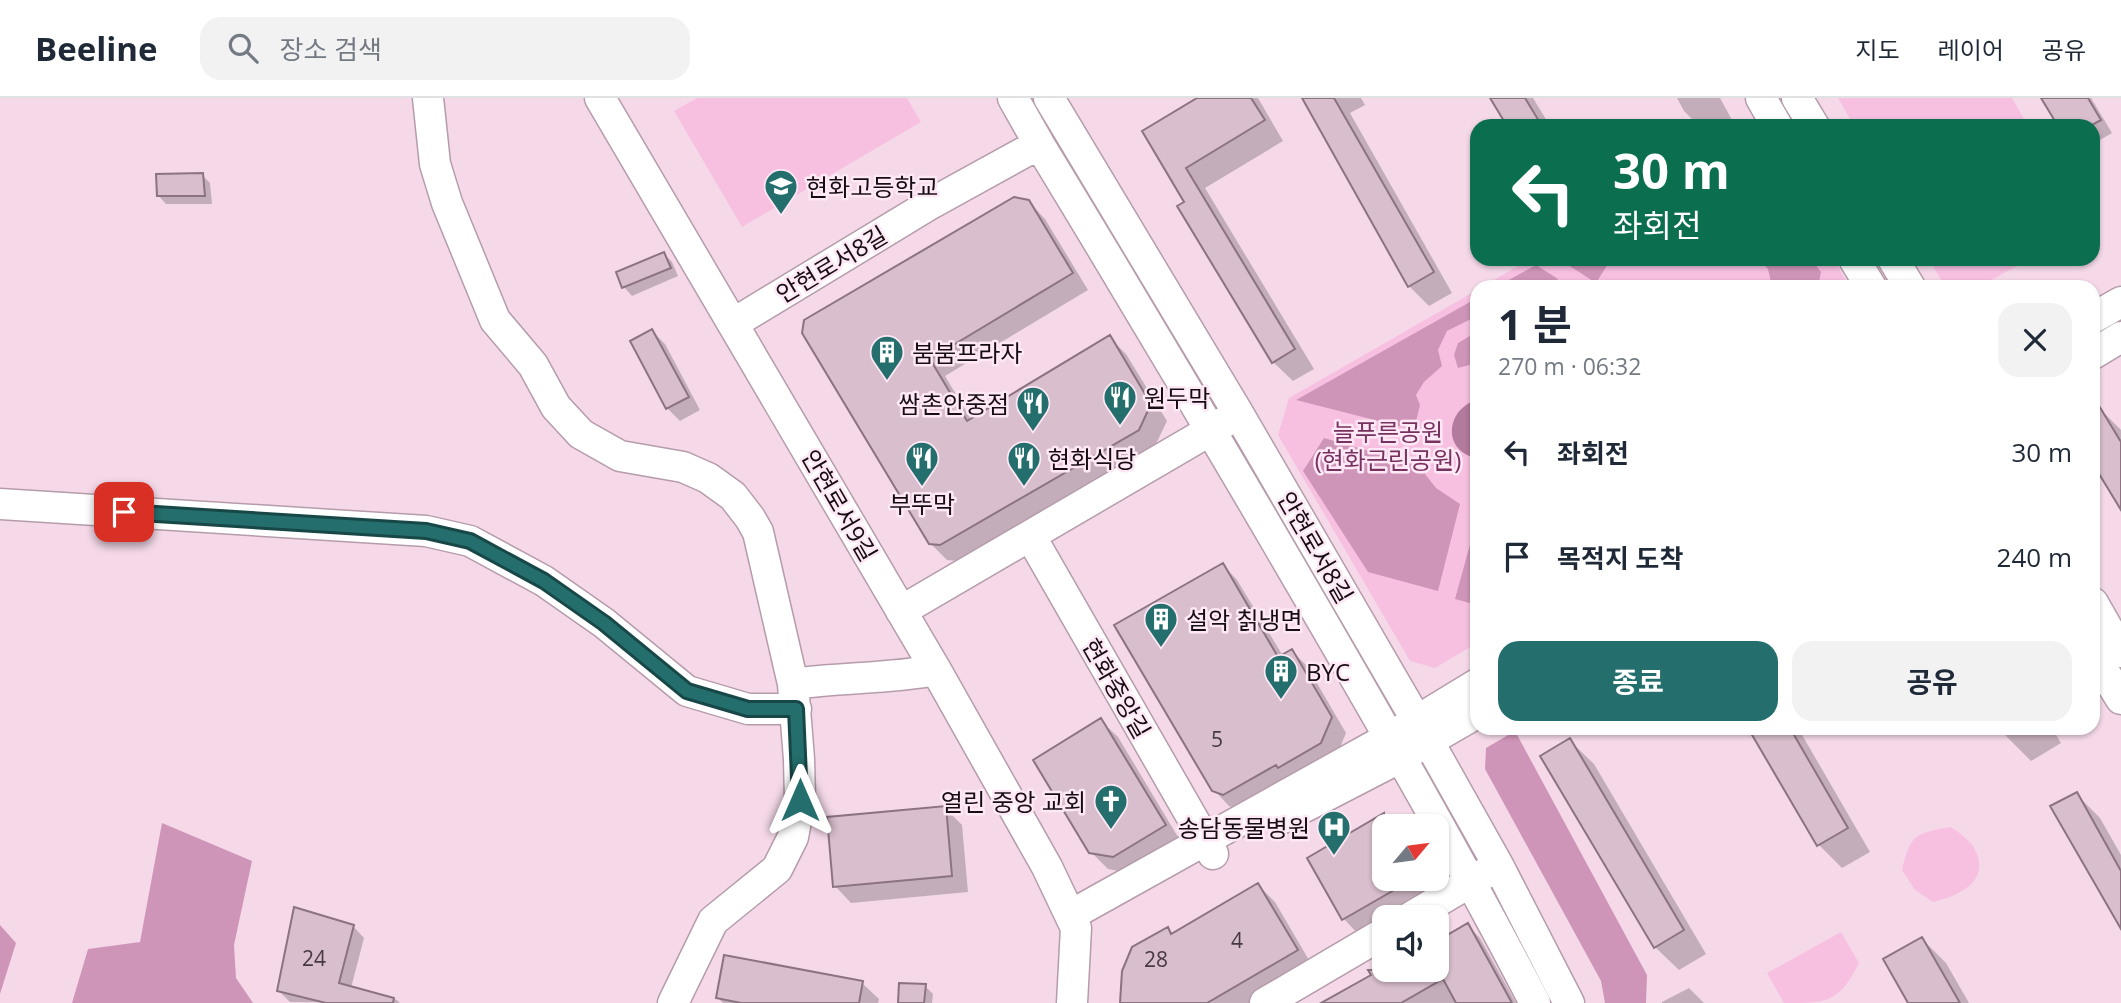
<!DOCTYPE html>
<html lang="ko">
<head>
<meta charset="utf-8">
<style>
	:root { --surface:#fff; --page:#f2f2f3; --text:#1f2937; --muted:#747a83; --line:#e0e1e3; --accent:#246f6d }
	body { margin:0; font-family:"Open Sans","Noto Sans KR",sans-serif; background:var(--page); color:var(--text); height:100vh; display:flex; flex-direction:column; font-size:26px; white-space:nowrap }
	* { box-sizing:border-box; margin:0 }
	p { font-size:23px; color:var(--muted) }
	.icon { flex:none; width:38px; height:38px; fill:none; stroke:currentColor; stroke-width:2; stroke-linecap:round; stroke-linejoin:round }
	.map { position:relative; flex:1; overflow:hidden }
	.drawer { position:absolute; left:1470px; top:182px; width:630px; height:455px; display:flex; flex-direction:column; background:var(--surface); border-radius:21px; box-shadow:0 2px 5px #0004 }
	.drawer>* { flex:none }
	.hud { position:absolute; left:1470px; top:21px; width:630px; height:147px; border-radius:21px; box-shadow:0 2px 5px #0004; background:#0b6e4f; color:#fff; overflow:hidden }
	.needle { width:46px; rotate:61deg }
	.controls { position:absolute; left:1372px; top:716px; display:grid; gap:14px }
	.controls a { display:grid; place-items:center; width:77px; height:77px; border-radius:14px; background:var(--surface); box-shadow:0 2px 5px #0004; font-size:35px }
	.pin { position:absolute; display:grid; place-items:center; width:60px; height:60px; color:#fff; margin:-30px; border-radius:14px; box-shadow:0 4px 10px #0006 }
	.me { position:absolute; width:77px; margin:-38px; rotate:0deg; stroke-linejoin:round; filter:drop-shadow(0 0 5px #0008) }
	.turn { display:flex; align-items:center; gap:24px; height:147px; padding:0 28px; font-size:32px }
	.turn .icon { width:91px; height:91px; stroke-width:2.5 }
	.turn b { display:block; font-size:49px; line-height:60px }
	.round { display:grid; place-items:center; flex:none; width:74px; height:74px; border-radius:21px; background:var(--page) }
	.head { display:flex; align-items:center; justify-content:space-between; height:119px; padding:0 28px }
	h1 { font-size:42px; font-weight:700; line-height:52px }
	.cta { display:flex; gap:14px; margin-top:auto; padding:14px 28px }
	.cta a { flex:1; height:80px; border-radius:21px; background:var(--accent); color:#fff; font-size:28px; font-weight:700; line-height:80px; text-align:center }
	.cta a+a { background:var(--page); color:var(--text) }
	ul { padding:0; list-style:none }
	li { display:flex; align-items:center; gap:21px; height:105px; padding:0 28px }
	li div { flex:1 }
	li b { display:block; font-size:26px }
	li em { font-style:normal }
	header { display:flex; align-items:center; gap:42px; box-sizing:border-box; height:98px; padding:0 35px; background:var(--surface); border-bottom:2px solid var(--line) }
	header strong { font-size:33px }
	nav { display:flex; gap:38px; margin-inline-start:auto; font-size:24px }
	.search { width:490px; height:63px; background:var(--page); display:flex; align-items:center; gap:18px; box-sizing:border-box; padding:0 24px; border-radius:21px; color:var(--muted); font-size:26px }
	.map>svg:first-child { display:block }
</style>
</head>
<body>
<header>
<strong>Beeline</strong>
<div class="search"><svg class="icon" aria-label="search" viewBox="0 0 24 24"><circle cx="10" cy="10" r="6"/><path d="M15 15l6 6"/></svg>장소 검색</div>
<nav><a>지도</a><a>레이어</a><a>공유</a></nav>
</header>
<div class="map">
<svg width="2121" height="905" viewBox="0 0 2121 905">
	<rect width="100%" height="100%" fill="#f5d9e9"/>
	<path fill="#f7c0e1" d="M697 0H907L921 24 742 129 674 13Z
		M1838 0H2012L2028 28H1854Z
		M1530 161H1834L1849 189H1482Z
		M1929 161H2030L1978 189H1945Z
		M1477 192V545L1435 570 1410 563 1278 337 1289 300Z
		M1951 729C1958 734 1968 741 1973 748 1993 782 1961 797 1933 804L1915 792 1902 772C1910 736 1916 735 1951 729Z
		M1841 834 1859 865C1839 905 1827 905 1784 905L1767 875Z"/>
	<path fill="#cf95b8" d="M1559 161H1611L1596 185Z
		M1758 161H1811L1821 174 1818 189H1772L1768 171Z
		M1536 167 1558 181 1554 189H1496Z
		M1477 200V222L1471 221 1447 233 1438 252 1442 268 1424 284 1416 297 1420 307 1414 332 1296 302Z
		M1475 235 1477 236V265L1458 270 1454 257 1458 245Z
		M1324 340 1418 367 1436 390 1460 406 1438 493 1368 474 1303 373Z
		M1477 421V507L1455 501Z
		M1515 633 1647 877 1646 905H1605L1601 883 1485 671 1486 650Z
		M162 725 252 763 234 847 236 880 253 905H72L88 851 140 844Z
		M0 827 16 845 0 896Z"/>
	<path fill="#b27a9c" d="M1477 302V360C1442 354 1445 311 1477 302Z"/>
	<path fill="#0003" d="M1201 0H1258L1283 43 1205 90 1314 271 1293 283 1273 264 1186 105 1144 34Z
		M1304 0H1361L1365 7 1350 15 1452 195 1429 208 1409 188Z
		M1492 0H1533L1550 28H1509Z
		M1677 0H1720L1732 22 1722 28H1699L1684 13Z
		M2043 0H2091L2112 35 2093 46V28H2060Z
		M202 77 210 85 212 106H166L158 97Z
		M1028 103 1045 121 1088 192 945 278 972 323 1110 240 1126 256 1167 323 1155 348 957 463 947 462 930 445 804 234Z
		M664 156 672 164 678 178 632 198 624 189 618 175Z
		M652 233 665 246 700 312 680 323 667 310Z
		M2099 310 2121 332V408L2093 363V314Z
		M1223 467 1237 482 1283 558 1292 553 1307 568 1346 635 1336 659 1239 711 1229 708 1214 692Z
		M1101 623 1118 639 1181 744 1130 775 1108 771 1091 754Z
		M1750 630H1798L1870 754 1842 770 1819 747Z
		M2001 630H2052L2061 645 2031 663 2007 639Z
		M1570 643 1594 666 1706 856 1679 872 1655 849Z
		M2076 696 2100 720 2121 757V827Z
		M945 710 962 727 968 794 851 805 835 788Z
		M1381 719 1404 720 1412 728H1384V780H1437V765L1450 789 1395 819H1384V825L1360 838 1344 821 1309 761Z
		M1258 787 1275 804 1313 869 1251 905H1122L1167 831 1173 837Z
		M1467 827 1480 840 1516 905H1325L1374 878 1371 873 1384 866V872H1437V845Z
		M353 828 364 840 351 890 397 902 400 905 290 904 278 892Z
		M1922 841 1946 865 1969 905H1910Z
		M862 885 879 901 878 905H723L718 900Z
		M925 888 933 896 932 905H900Z
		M1689 890 1704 905H1662V904Z"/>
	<path fill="#d9becd" stroke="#8c7382" stroke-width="2" d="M1197 0H1251L1265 22 1186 70 1295 251 1272 265 1177 108 1184 104 1142 33Z
		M1302 0H1334L1434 174 1408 189Z
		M1490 0H1525L1542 28H1507Z
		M2041 0H2088L2101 22 2090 28H2058Z
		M203 75 205 98H157L156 76Z
		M1014 99 1029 102 1073 175 930 261 967 323 1110 237 1151 306 1139 332 940 447 929 446 802 235 804 222Z
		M664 154 671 170 622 190 616 174Z
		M652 231 689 299 666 311 630 243Z
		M2093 298 2121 344V412L2093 366Z
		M1223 465 1278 559 1292 551 1332 619 1321 645 1278 670 1276 667 1223 697 1212 693 1114 527Z
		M1101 620 1166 727 1113 759 1089 755 1033 662Z
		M1748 630H1790L1848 730 1817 748Z
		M1570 640 1684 832 1654 850 1540 658Z
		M2077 694 2121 773V831L2050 708Z
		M946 708 952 778 833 789 827 719Z
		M1384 715V780H1415L1342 822 1307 760Z
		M1258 785 1298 852 1207 905H1120L1122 873 1132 849 1168 829 1171 836Z
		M294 809 354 827 339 885 394 900 393 905H326L277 893Z
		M1468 825 1512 905H1456L1443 881 1401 905H1321L1371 877 1368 872H1437V843Z
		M1922 839 1960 905H1908L1883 861Z
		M724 857 863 883 859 905H741L716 900Z
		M899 885 926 886 924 905H898Z"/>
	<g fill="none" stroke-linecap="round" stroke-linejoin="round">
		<defs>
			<path id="minor" d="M428 0 435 66 447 105 495 222 533 267 556 309 581 336 620 358 683 369 708 380 733 398 750 420 758 434 793 586 799 661 800 702 793 739 777 771 713 823 673 905
				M600 0 936 572 1047 769 1076 830 1072 905
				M1013 0 1039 46C1132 199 1223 352 1313 507 1389 638 1465 770 1535 905
				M1049 0 1238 315 1417 623 1498 767 1569 905
				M1761 0 1777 28
				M1797 0 1814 28
				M1854 161 1871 189
				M1893 161 1910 189
				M2093 220 2121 204
				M734 225 932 105 1039 46
				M2093 256 2121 239
				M0 406 426 433 470 443 544 483 604 525 687 593 748 611H796
				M1031 439 1213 756
				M2093 505 2121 554
				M901 513 1228 322
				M2093 556 2121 601
				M793 586C841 579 889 581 936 572
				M1283 720 1401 659 1477 615
				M1071 817 1390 639 1477 586
				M1411 819 1489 773
				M1265 905 1384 835"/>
		</defs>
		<use href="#minor" stroke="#b69cab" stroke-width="33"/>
		<use href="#minor" stroke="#fff" stroke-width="30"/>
	</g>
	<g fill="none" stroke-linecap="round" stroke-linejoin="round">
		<defs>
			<path id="route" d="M124 414 426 433 470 443 544 483 604 525 687 593 748 611H796L800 702"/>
		</defs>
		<use href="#route" stroke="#174847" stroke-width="18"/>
		<use href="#route" stroke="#246f6d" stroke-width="12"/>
	</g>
	<defs>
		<symbol id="school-pin" viewBox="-11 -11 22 30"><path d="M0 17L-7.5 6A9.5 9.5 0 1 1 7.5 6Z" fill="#246f6d" stroke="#fee8f5"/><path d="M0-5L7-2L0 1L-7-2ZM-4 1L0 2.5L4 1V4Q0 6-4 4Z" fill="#fff"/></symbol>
		<symbol id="building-pin" viewBox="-11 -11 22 30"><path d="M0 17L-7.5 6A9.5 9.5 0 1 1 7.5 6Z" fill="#246f6d" stroke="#fee8f5"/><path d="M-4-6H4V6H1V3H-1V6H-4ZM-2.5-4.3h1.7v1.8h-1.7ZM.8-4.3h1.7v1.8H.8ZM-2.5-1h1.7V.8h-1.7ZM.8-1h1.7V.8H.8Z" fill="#fff"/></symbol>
		<symbol id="restaurant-pin" viewBox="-11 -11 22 30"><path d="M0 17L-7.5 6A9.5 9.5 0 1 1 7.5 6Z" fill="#246f6d" stroke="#fee8f5"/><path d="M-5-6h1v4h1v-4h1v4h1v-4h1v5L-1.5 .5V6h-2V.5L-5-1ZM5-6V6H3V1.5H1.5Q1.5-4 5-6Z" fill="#fff"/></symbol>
		<symbol id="church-pin" viewBox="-11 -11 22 30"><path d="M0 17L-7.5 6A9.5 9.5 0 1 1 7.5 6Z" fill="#246f6d" stroke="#fee8f5"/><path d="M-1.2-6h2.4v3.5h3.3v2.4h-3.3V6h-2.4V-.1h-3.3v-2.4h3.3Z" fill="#fff"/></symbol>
		<symbol id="hospital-pin" viewBox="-11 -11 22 30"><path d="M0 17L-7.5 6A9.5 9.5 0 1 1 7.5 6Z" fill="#246f6d" stroke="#fee8f5"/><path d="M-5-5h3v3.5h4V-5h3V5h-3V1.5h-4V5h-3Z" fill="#fff"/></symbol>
	</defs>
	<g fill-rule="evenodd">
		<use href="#school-pin" x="762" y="69" width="38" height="52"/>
		<use href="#building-pin" x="868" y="235" width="38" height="52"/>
		<use href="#restaurant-pin" x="1101" y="280" width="38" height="52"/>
		<use href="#restaurant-pin" x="1014" y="286" width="38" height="52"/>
		<use href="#restaurant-pin" x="903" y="341" width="38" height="52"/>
		<use href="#restaurant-pin" x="1005" y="341" width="38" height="52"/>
		<use href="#building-pin" x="1142" y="502" width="38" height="52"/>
		<use href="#building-pin" x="1262" y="554" width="38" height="52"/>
		<use href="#church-pin" x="1092" y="684" width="38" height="52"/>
		<use href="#hospital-pin" x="1315" y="710" width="38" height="52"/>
	</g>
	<g text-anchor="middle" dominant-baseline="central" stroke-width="5" stroke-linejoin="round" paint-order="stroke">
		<g font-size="21" fill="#473942">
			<text x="1217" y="641">5</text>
			<text x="1237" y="842">4</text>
			<text x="314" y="860">24</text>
			<text x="1156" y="861">28</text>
		</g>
		<g font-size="24" fill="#160d13" stroke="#fee8f5" text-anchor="start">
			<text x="806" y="88">현화고등학교</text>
			<text x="912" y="254">붐붐프라자</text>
			<text x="1144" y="299">원두막</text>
			<text x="1009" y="305" text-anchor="end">쌈촌안중점</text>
			<text x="1048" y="360">현화식당</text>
			<text x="922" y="405" text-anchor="middle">부뚜막</text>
			<text x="1186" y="521">설악 칡냉면</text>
			<text x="1306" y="573">BYC</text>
			<text x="1086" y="703" text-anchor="end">열린 중앙 교회</text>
			<text x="1310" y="729" text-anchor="end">송담동물병원</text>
		</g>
		<g font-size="24" fill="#160d13" stroke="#fee8f5">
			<text transform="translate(831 166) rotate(-31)">안현로서8길</text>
			<text transform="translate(840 407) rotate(60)">안현로서9길</text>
			<text transform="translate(1316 449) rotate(60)">안현로서8길</text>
			<text transform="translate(1117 590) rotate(60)">현화중앙길</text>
		</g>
		<g font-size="24" fill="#76315f" stroke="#fee8f5">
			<text x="1388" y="333">늘푸른공원<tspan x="1388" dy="28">(현화근린공원)</tspan></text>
		</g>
	</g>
</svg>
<div class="controls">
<a><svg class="needle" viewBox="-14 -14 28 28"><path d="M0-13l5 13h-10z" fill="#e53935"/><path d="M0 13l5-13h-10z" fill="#747a83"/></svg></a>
<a><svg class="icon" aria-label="sound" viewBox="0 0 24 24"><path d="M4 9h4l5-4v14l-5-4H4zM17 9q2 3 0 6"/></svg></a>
</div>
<div class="pin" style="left:124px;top:414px;background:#d93025"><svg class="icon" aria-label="arrive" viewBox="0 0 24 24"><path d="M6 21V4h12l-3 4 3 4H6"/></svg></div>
<svg class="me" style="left:800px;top:702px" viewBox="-20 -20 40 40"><path d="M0-17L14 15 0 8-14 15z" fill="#246f6d" stroke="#fff" stroke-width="4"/></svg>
<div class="hud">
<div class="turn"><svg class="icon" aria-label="left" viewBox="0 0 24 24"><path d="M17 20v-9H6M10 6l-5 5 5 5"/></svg><div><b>30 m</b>좌회전</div></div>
</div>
<section class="drawer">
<div class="head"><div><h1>1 분</h1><p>270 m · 06:32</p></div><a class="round"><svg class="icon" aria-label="close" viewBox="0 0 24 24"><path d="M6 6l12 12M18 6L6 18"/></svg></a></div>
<ul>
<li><svg class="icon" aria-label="left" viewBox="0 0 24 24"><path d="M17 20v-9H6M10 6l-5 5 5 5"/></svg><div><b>좌회전</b></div><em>30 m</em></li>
<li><svg class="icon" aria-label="arrive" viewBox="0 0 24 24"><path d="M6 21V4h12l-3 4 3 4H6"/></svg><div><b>목적지 도착</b></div><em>240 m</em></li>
</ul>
<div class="cta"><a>종료</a><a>공유</a></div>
</section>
</div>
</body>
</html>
